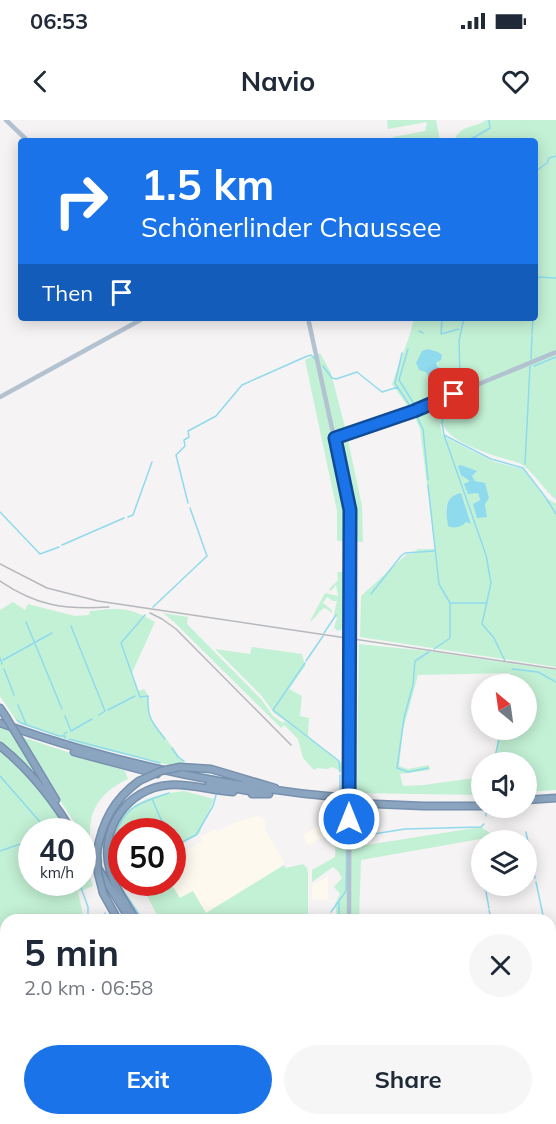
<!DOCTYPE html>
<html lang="en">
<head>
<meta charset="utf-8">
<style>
	:root { --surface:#fff; --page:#f6f6f7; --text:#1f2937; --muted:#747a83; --accent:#1a73e8 }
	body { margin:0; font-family:Mulish,sans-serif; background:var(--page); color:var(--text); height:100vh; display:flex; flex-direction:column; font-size:22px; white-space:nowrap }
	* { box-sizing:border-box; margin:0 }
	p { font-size:20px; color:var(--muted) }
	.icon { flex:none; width:33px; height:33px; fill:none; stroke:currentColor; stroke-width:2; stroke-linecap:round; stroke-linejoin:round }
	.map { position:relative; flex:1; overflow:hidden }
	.panel { position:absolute; left:0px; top:794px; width:556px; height:212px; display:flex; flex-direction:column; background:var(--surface); border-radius:18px 18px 0 0; box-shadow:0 3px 15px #0003 }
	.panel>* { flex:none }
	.banner { position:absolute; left:18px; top:18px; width:520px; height:183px; border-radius:6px; box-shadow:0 3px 15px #0003; background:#1a73e8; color:#fff; overflow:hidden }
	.needle { width:39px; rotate:331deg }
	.fabs { position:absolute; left:471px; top:554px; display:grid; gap:12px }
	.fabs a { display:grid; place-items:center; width:66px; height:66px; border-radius:50%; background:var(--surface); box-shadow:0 3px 15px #0003; font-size:30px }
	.speed { position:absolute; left:18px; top:698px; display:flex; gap:12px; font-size:30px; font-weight:700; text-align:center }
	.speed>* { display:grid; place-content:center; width:78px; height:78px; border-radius:50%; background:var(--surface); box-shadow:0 3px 15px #0003; line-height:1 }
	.speed small { font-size:15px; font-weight:400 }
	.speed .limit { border:9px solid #d22; background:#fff; color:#111 }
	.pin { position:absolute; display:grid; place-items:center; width:51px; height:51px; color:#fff; margin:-26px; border-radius:12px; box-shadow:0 3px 9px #0006 }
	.me { position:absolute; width:66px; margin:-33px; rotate:0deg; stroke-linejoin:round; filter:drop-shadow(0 0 4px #0008) }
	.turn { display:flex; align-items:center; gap:21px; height:126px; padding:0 24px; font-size:27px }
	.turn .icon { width:78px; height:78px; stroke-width:2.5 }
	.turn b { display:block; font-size:42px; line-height:51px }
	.then { display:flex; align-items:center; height:57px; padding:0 24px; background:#0003; gap:12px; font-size:22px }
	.round { display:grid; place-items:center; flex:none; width:63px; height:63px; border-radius:32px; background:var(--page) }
	.overview { display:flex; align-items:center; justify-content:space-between; height:102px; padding:0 24px }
	h1 { font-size:36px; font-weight:700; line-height:45px }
	.button { display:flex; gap:12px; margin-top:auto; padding:12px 24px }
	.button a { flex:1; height:69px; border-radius:36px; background:var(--accent); color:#fff; font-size:24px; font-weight:700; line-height:69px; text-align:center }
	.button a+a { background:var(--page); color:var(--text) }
	.status { display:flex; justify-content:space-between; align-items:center; height:42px; padding:0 30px; background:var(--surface); direction:ltr }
	.status svg { height:16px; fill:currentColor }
	header { display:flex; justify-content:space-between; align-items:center; height:78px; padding:0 24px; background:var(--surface); font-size:27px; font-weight:700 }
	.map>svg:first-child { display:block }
</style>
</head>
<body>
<div class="status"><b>06:53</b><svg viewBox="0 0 49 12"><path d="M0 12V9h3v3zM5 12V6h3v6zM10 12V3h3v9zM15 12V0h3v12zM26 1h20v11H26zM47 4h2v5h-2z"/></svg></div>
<header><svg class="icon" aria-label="back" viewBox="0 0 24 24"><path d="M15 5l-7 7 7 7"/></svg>Navio<svg class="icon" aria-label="heart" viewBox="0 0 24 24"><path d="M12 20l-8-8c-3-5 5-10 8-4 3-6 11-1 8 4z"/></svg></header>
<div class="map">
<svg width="556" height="1004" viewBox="0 0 556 1004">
	<rect width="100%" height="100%" fill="#f5f3f3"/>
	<path fill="#fdf9ef" d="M257 696 262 697 265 701V709L285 744 206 793 193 771 180 778 170 762H172L173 739 202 721 200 717 215 709 218 715V712L233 703Z
		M328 700V715L308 725 303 716 304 714Z
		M328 756V780H312V766Z"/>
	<path fill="#c3f1d5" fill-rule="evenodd" d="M387 0H436L440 21H393V17L425 11 427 2 388 9Z
		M486 0H556V380C544 370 536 355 524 346 519 342 509 340 502 338 486 333 448 321 443 304H440L443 316 492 341 523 349 545 378 556 383V547L360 517 361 476 407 434H412L418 429H435L420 309 413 293 451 273 410 289 392 264 410 214 414 198H536V21H454C461 3 475 9 486 0ZM437 241 438 247 444 249 440 255 429 259 426 251 417 243ZM461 345 476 352 472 356 485 384 487 397 473 384 480 380 478 373H468L471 361ZM462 376 471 404 466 402 448 406 446 386Z
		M320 233 331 253 345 307 354 314 348 316V320L362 386 363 422 337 421V391L305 240Z
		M337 452H347V512L343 509 338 511 334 508 337 498 334 494 337 481H333L327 477 323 483 332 490V493L325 488C318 490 316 500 310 501L325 473 338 476 336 465 331 471 329 469 338 460Z
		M13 482 25 490 28 484 75 496 89 495 90 491C120 488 128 486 155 502L131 555 138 571 144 569 148 575 149 597 190 650 84 625 18 603 0 576V490Z
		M163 493 188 497 187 504 261 579 273 596 283 603 285 601 274 593 261 575 215 529 250 534 252 527 302 534 305 546 289 569 302 576 300 596 309 598 308 616 339 642H347V649L342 652 333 647 327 649 317 648 314 650 303 638 298 619 284 605 281 608 174 502Z
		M359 524 427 531 556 550V670L527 672 526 642H495L501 609H526V564H509L510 553 418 555 403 610 399 646 408 649 429 645 430 650 400 654 403 666 424 665 481 657V675L355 673 357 666Z
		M0 599 6 603 47 670 28 648 0 622Z
		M22 617 125 651 128 659C110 667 94 681 91 701 89 709 91 717 89 725L83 714 82 711H80L21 620Z
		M0 630C29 652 49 681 68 711H32V762H82L83 737 93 766 78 772 84 799 6 800V847L0 845Z
		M184 671 214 679 199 714 173 729 172 711H122L121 747C114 739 113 727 115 716 121 682 155 674 184 671Z
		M352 694 363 695 360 726 481 707 490 713 486 718 361 740 359 799H337L335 784 340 774 334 767 342 758 338 751 333 747 312 762V750L335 737 336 707 339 699Z
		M303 744 307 748 308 753V799H159L140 762H170L180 778 193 771 206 793 284 745 286 748Z
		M0 880 6 882V999H150L148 1004H0Z
		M263 999H353V1004H267Z"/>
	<path fill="#90daee" d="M428 229 438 232 442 235 441 240 436 243 438 247 444 249 445 256H437L435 258 429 259 426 252 419 250 416 243 422 231Z
		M461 345 477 351 472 356 475 361 485 363 489 378 485 384 487 397 477 398 473 384 480 380 478 373 468 374 464 364 470 361 461 355 458 346Z
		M461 373 471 404 466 402C462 407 454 409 448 406 446 392 443 377 461 373Z"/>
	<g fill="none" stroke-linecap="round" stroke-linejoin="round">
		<path stroke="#90daee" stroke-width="1.5" d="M467 21 474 17
			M477 21 475 17 490 8 489 0
			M536 51 547 43 549 38 556 36
			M536 166 538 157 556 158
			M442 198 441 214 459 209
			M419 211 423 213
			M532 214 533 198
			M408 229 399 260 416 287 453 272 460 257 459 221 464 198
			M402 233 395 263 412 289
			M531 239 532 216
			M323 246 332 258 336 259 357 252 382 272 398 267
			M534 246 556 237
			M450 279 442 302 444 315 491 339 523 348 546 378 556 394
			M415 293 423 309 428 360
			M444 315 486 435 491 463 482 504 494 518 505 541
			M525 344 530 246
			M428 365 439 464 450 483H487
			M188 383 176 335 185 326 184 320 189 317 188 311 216 296 242 265 305 237 311 235 315 239
			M0 392 40 434 59 427
			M128 397 133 395 152 342
			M62 425 124 398
			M371 474 401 436 405 433 434 431
			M153 487 207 436 190 388
			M145 495 121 523 140 577 148 576C147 598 152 602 165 619
			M26 502 62 589
			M71 506 105 591 99 595
			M324 513 336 495
			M434 529 450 518V483
			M0 538 2 544
			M3 540 52 513
			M306 541 323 516
			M305 543 273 590 339 641 340 652
			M4 549 14 575
			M512 549 538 552 556 562
			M508 564 509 556
			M18 585 26 604
			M108 590 135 576
			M65 596 71 611 92 599
			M17 600 21 603 59 616H65V618
			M64 614 67 612
			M69 619 160 643
			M172 628 178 637 184 641
			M494 642 501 609
			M428 648 408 652 397 648 404 598 413 565 415 541 429 532
			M195 653 219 657
			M340 655V673
			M0 656 48 711
			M152 679 166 711
			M486 696V693
			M526 712 535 758
			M115 715C126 684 141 683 169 673
			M361 716 405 709 481 707 484 704
			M352 718 359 717
			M172 727 196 715 213 686 216 675
			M477 729 482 750
			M0 731 32 720
			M79 762 88 787V800
			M122 762 120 766 143 800
			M536 762 544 800
			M484 765 485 770
			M486 772 489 788
			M489 790 491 798
			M331 792 346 771 347 706 342 700
			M103 800 105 793
			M339 800V783
			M0 811 6 812
			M550 873 556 872
			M243 999 248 1004
			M431 999 444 1004
			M465 999 466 1001
			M546 999 548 1004
			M17 1004 19 999
			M143 1004 145 999
			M339 1004V1001"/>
		<defs>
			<path id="highway" d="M0 588 6 597
				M0 603C113 643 228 668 347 678
				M23 625 56 680
				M0 626C30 650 52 678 72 711
				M74 632 157 654
				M180 647 211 649 275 668
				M209 664 255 672
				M252 674H269
				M526 680 556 678
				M352 683 423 686H482
				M82 722 130 800
				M97 732C102 702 114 679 139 661
				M103 773 118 800
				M136 800C127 784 115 769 110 751 98 711 127 668 169 665 189 663 212 671 233 672
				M258 999 262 1004"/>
		</defs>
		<use href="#highway" stroke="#7690ad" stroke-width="9"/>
		<path stroke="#b3c2d1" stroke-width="4.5" d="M6 0 28 21
			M308 198 350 391 349 800
			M0 277 144 198
			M335 318 414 291 556 232
			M356 999V1004"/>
		<use href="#highway" stroke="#8ba5c1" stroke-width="6"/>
		<path stroke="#b5b8bd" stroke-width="1.5" d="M0 850 6 852
			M386 999 398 1004"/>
		<path stroke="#b5b8bd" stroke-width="1.5" d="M0 444 47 468 98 481 556 549
			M0 461C37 486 65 490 109 487
			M150 493 162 499 176 509 291 625
			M0 846 6 849
			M396 999 409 1004"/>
		<defs>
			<path id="highway-bridge" d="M6 597 23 625
				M139 661 161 651 180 647
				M346 682 352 683
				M97 732 98 753 103 773"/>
		</defs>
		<use href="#highway-bridge" stroke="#7690ad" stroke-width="9" stroke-linecap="butt"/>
		<use href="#highway-bridge" stroke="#8ba5c1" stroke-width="6"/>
	</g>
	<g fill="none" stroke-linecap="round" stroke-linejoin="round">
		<defs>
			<path id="route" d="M349 699 350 390 335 318 414 291 454 274"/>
		</defs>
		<use href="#route" stroke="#114b97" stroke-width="15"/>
		<use href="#route" stroke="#1a73e8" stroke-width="10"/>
	</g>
</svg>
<div class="fabs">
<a><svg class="needle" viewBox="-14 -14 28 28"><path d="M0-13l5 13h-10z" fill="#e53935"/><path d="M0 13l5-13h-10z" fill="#747a83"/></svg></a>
<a><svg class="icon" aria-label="sound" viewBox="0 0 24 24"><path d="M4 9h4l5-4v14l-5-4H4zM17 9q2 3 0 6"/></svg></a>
<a><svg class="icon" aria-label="layers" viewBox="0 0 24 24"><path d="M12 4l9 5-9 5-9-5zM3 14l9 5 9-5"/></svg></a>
</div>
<div class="speed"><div>40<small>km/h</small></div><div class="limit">50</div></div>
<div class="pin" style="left:454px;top:274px;background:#d93025"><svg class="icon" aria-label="arrive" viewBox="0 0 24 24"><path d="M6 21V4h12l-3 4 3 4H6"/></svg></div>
<svg class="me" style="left:349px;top:699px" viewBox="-20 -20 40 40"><circle r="17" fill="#1a73e8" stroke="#fff" stroke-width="3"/><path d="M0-11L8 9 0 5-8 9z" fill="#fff"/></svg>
<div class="banner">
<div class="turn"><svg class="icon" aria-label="right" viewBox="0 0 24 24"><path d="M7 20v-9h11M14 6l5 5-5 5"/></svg><div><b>1.5 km</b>Schönerlinder Chaussee</div></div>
<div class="then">Then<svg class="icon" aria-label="arrive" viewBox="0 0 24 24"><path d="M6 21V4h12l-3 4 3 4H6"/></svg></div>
</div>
<section class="panel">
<div class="overview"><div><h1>5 min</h1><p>2.0 km · 06:58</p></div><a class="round"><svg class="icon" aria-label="close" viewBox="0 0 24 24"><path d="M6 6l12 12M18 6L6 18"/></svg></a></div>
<div class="button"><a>Exit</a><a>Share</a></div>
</section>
</div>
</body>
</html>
